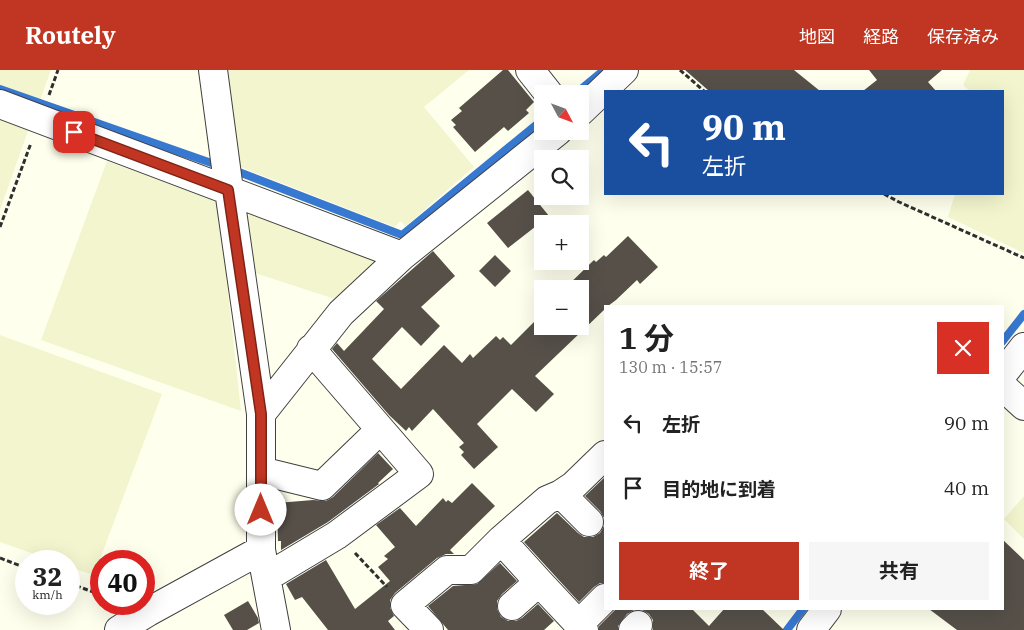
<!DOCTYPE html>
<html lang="ja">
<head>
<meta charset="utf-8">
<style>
	:root { --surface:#fff; --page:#f6f6f6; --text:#222; --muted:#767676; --accent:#c03622 }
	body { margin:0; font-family:"IBM Plex Serif","Noto Sans JP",serif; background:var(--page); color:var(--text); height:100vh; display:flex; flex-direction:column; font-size:19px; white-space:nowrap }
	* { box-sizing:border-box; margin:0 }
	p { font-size:16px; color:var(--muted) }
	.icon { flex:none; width:28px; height:28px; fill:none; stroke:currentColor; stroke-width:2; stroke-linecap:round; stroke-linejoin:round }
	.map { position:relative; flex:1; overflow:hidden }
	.drawer { position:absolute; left:604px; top:235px; width:400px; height:305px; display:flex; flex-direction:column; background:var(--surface); border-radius:0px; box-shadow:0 5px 20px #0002 }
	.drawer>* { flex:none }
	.guide { position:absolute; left:604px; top:20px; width:400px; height:105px; border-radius:0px; box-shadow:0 5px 20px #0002; background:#1a4fa0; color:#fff; overflow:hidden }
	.needle { width:32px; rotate:131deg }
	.tools { position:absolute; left:534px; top:15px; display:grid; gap:10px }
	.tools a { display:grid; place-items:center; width:55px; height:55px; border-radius:0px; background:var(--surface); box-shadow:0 5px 20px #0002; font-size:25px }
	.speed { position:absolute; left:15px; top:480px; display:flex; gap:10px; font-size:25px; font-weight:700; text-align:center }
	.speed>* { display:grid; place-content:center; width:65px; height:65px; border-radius:50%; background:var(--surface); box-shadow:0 5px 20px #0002; line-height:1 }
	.speed small { font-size:12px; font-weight:400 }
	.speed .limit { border:8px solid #d22; background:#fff; color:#111 }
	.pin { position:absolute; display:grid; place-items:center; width:42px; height:42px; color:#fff; margin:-21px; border-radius:10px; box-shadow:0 2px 8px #0006 }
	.me { position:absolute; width:55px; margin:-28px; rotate:0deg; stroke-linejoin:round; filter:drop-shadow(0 0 4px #0008) }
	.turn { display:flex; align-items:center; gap:18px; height:105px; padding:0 15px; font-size:22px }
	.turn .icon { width:65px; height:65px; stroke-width:2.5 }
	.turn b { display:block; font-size:35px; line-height:42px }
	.round { display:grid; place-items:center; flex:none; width:52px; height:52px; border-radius:0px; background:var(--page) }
	.headline { display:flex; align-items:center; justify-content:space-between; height:85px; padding:0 15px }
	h1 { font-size:30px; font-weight:700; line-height:38px }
	.primary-button { display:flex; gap:10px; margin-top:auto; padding:10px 15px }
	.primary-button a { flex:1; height:58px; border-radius:0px; background:var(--accent); color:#fff; font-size:20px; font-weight:700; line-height:58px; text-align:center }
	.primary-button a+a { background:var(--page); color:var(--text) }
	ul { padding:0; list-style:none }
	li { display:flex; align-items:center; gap:15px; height:65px; padding:0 15px }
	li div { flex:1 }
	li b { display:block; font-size:19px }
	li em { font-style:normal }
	header { display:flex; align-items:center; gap:30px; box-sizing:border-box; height:70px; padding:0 25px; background:var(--accent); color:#fff }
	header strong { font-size:24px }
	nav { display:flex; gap:28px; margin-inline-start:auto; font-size:18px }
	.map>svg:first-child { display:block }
</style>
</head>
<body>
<header>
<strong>Routely</strong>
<nav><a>地図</a><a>経路</a><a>保存済み</a></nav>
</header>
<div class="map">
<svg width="1024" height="560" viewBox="0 0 1024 560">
	<rect width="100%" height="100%" fill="#ffffed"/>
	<path fill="#f2f5cd" d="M0 0H51L40 30 0 15Z
		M226 0H469L424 37 474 97 406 156 400 151 395 157 238 96Z
		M970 0H1024V183L948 147 955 124H1002V21H970L963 15Z
		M0 48 29 58 0 140Z
		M107 91 218 132 241 341 41 270Z
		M252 145 375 188 379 191 335 229 252 202 246 146Z
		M0 265 162 324 94 505 69 497V491H54L0 472Z
		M1024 426V469L1004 449Z"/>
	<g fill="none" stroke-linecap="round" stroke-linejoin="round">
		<path stroke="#3778d0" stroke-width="8" d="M0 19 220 96
			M575 24 604 0
			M231 99 402 165 542 50
			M1002 272 1024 244
			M787 560 803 539"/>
	</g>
	<path fill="#565049" d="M503 0H508L534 32 526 40 529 43 508 61 504 57 475 82 453 57 456 55 451 50 462 41 459 38Z
		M685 0H794L820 21H709Z
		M869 0H942L928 12 936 21H863L877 10Z
		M528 120 549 146 508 178 487 153Z
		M628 166 658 197 640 214 637 210 616 230 608 236H605V239L535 306 554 324 536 342 512 319 477 354 498 377 474 399 461 385 464 382 459 377 464 373 433 339 412 361 409 357 406 361 389 345 332 279 337 273 344 281 384 239 376 231 433 181 455 206 421 237 440 256 421 276 402 257 372 289 401 319 444 275 462 293 470 284 473 288 496 266 500 270 503 267 511 275 542 244V256H580V219H564L594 190 596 192 604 185 606 187Z
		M495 185 511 201 495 217 479 201Z
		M378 383 393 399 378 413 379 414 328 452 281 480V471H278L277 433 313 430 326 431 333 427Z
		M605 407V513H600L594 517 579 532 524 472 557 443 578 463 584 467H593L600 463 604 456V448L600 441 585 426Z
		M472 413 495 436 450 480 454 484H446L437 488 395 523 390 530V538L394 546 388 551 395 560H328L302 527 295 530 286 514 326 490 355 539 390 511 378 497 388 489 384 486 395 477 376 455 400 438 416 456 443 428 446 432 448 430 452 433Z
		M1002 469 1024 490V560H957L929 539H1002Z
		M500 493 517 511 502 524 497 531V539L501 547 508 551H516L522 548 538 534 554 551 544 560H448L428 536 453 516 477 514Z
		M248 531 258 548 259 553 247 560H233L224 545Z
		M616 539H692L709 556 724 539H762L784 560H653V550L649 544 642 540H634L627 544 618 556V560H599V556Z"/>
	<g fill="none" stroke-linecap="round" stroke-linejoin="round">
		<defs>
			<path id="minor" d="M213 0 229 120 261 344V480L276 560
				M530 0 549 24
				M0 34 402 186
				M580 42 624 0
				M1002 305 1024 277
				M1002 316 1024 336
				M261 344 341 243 402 186 558 61
				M261 401 322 416 380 360
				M561 424 589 452
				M501 470 539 512 584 560
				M267 507 337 465 419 404 311 279
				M512 536 539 512
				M579 554 605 528
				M119 560 148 542 261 480
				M429 560 405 535 447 500H471L501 470 547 430 561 424 573 416 605 385
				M633 560 638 555
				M811 560 827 539"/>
		</defs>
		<use href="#minor" stroke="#404040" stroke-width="30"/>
		<path stroke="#2f2f2f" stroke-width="3" stroke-dasharray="5 2.5" stroke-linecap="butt" d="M680 0 704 21
			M49 25 58 0
			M884 124 899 132 1024 188
			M0 157 31 73
			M355 483 387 517
			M0 488 26 498
			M69 513 101 525"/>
		<use href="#minor" stroke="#fff" stroke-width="28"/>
	</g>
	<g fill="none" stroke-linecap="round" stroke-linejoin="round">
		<defs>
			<path id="route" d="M74 62 228 120 261 344V440"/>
		</defs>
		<use href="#route" stroke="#7d2316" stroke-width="12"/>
		<use href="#route" stroke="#c03622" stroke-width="9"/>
	</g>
</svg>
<div class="tools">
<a><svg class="needle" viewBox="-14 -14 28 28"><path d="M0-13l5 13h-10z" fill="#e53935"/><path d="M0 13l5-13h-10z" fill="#767676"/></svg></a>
<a><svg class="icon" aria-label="search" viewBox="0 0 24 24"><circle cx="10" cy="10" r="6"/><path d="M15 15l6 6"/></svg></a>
<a>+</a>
<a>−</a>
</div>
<div class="speed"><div>32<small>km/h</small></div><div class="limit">40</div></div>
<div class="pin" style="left:74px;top:62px;background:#d93025"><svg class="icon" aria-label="arrive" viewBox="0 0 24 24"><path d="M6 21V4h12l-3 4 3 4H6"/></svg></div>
<svg class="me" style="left:261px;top:440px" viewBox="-20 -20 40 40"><circle r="19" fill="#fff"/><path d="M0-13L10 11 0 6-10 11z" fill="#c03622"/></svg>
<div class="guide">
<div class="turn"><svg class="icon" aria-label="left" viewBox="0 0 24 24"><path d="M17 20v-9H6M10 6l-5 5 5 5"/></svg><div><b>90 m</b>左折</div></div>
</div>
<section class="drawer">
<div class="headline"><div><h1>1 分</h1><p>130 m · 15:57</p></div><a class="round" style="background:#d93025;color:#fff"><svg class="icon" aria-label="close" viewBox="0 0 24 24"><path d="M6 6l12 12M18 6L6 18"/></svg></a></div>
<ul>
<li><svg class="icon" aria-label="left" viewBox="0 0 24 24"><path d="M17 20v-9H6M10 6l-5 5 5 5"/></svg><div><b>左折</b></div><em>90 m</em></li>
<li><svg class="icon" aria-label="arrive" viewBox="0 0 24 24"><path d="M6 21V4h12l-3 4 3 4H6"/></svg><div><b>目的地に到着</b></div><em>40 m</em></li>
</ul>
<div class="primary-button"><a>終了</a><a>共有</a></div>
</section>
</div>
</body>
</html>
